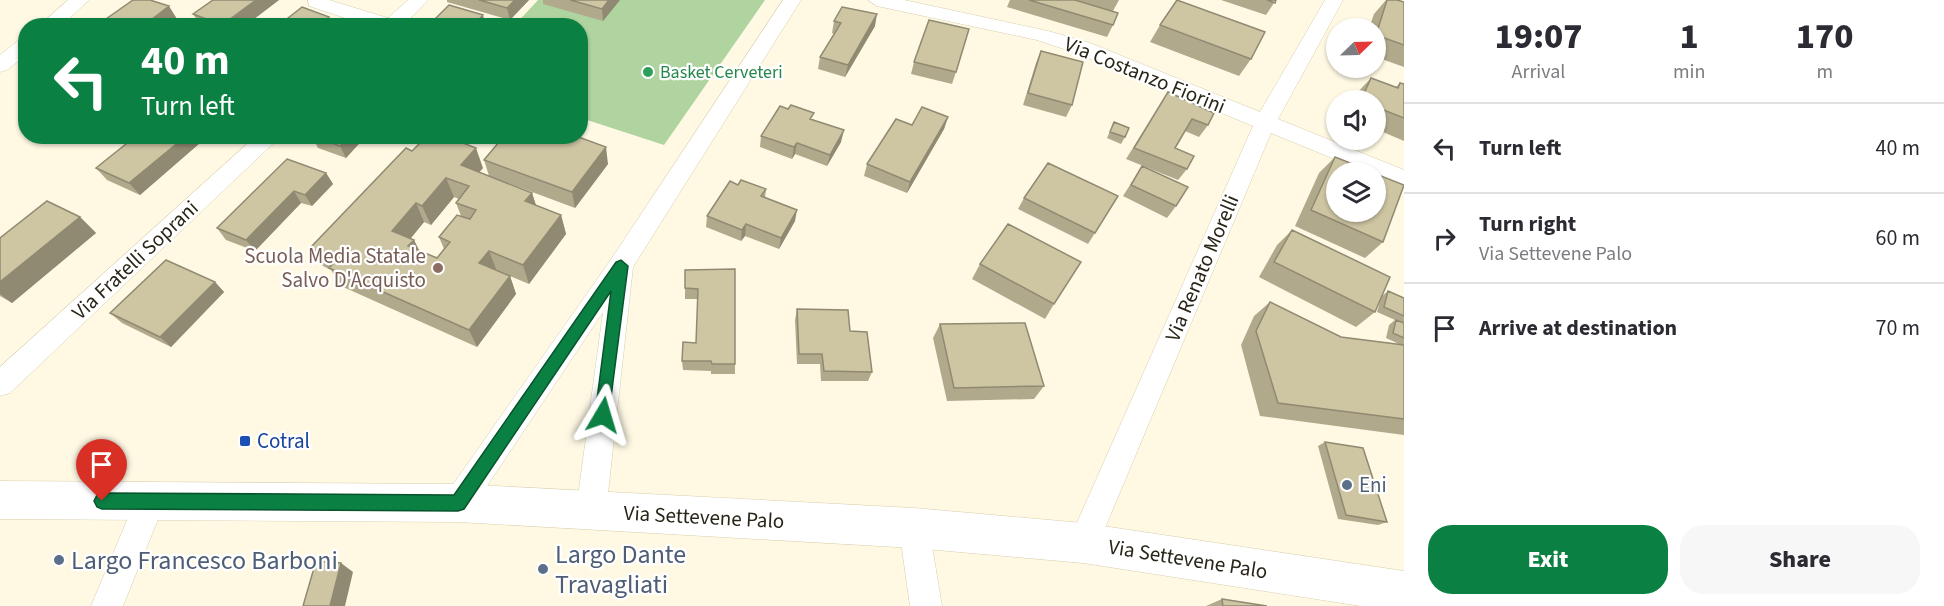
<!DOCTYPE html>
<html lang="en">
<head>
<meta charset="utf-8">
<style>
	:root { --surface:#fff; --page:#f7f7f7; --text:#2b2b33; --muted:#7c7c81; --line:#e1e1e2; --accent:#0b8043 }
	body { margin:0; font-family:"Source Sans 3",sans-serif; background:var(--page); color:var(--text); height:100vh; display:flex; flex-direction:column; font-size:22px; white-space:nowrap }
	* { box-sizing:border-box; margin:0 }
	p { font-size:20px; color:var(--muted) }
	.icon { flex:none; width:33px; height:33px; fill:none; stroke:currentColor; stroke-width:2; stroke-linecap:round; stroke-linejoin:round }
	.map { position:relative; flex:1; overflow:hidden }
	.details { display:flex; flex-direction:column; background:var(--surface); width:540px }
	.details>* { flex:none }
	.banner { position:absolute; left:18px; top:18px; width:570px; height:126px; border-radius:24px; box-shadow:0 2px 4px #0004; background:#0b8043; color:#fff; overflow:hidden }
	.needle { width:39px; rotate:67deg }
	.fabs { position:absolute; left:1326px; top:18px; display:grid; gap:12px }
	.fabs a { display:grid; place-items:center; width:60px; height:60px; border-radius:50%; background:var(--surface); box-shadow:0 2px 4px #0004; font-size:30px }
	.pin { position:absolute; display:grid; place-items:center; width:51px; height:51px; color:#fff; margin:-62px -26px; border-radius:50% 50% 50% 0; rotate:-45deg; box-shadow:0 0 6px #0007 }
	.pin .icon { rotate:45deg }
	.me { position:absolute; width:66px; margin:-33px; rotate:7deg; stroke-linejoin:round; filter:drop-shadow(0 0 4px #0008) }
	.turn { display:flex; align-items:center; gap:21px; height:126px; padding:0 24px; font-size:27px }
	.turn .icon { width:78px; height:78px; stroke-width:2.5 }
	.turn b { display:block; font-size:42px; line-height:51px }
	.eta { display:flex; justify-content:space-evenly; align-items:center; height:102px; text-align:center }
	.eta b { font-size:36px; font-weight:800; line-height:42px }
	.primary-button { display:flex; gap:12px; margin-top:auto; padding:12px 24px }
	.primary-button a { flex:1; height:69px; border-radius:24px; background:var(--accent); color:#fff; font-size:24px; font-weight:800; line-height:69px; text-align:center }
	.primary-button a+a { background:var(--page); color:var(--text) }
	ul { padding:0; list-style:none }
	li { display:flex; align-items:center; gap:18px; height:90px; padding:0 24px; border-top:2px solid var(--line) }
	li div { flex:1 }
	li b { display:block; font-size:22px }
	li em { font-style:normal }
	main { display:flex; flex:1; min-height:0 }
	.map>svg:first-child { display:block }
</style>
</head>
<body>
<main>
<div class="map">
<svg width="1404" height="606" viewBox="0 0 1404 606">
	<rect width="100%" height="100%" fill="#fff9e4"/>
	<path fill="#afd49f" d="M538 0H765L664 145 581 118 580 26H514Z"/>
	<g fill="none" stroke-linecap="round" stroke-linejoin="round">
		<defs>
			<path id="street" d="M68 0H89L61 26H39Z
				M308 0H329L388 18 408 0H428L403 26H369L309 6Z
				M783 0H801L633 267 606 511 602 521 591 526 580 521 576 511 603 312 469 513 458 518 447 513 443 503 447 493 612 258Z
				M868 0H904L1048 31 1090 43 1260 112 1325 0H1343L1278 119 1404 170V187L1376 176V172H1366L1271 133 1094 554 1083 558 1072 554 1068 543 1253 126 1076 53 1037 40 877 6Z
				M26 38V55L7 70 0 72V55L19 40Z
				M256 136H281L10 393 0 396V367Z
				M150 487 161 492 165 502 123 606H91L139 492Z
				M914 513 925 517 929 528 942 606H910L899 528 903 517Z"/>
			<path id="secondary" d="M0 481 458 484 914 508 1083 523 1404 571V606H1361L1083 563 914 548 458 522 0 519Z"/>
		</defs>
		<use href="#street" stroke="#d7ceac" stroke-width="1"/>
		<use href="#secondary" stroke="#d7ceac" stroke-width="1"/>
		<use href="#street" fill="#fff" fill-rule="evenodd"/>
		<use href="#secondary" fill="#fff" fill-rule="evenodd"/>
	</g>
	<path fill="#b1a98c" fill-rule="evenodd" d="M213 0H279L245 26H201L193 14Z
		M447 0H529L510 20 447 2Z
		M543 0H620L603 21 543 4Z
		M1010 0H1119L1113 11V25L1107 37 1007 7Z
		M1221 0H1276L1266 15Z
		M1386 0H1397L1404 2V67L1376 57V28H1369L1374 14Z
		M834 21 875 26 845 77 818 69 820 57 834 34 832 33Z
		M1160 25 1251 59 1239 76 1150 42Z
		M1041 51 1072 105 1066 117 1023 105 1036 63Z
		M914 62 956 72 952 84 911 74Z
		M1371 78 1396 87 1400 83 1404 84V141L1376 129V100H1353L1356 94Z
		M1168 92 1208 125 1199 137 1185 131 1175 148 1187 169 1178 180 1126 159Z
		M948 117 944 129 907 193 864 176 867 164 912 125Z
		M813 119 841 142 827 166 795 154 792 159 760 147 761 136Z
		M1114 122 1125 137 1121 144 1107 138Z
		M136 136H208L140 195 107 180 96 168Z
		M312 136H366L346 158 318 148Z
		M412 151 483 168 479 172 532 193 536 205 561 215 566 234 529 284 495 270 510 276 516 294 477 347 341 286 331 270 323 266 310 248ZM454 197 459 199 456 203 461 216 439 237 444 249 437 258 419 251 414 240 411 238 424 222 431 225Z
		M1335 157 1383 242 1365 258 1295 226 1319 173Z
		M484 160 608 164 575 208 489 176Z
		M1142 166 1176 206 1167 218 1123 196Z
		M326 173 333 184 312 206 301 203 255 251 226 240 217 228Z
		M738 185 766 189 765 198 795 221 779 249 745 236 741 241 706 227 707 216Z
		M1024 198 1095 233 1088 244 1018 209Z
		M80 217 96 233 12 303 0 296V238Z
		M1292 230 1381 297 1388 291 1404 298V435L1260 416 1241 345 1254 316 1270 302 1341 337 1399 344 1386 338 1389 325 1395 320 1377 312 1381 298 1375 312 1356 327 1259 277 1277 245Z
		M980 264 1054 304 1045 319 972 279Z
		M735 269V374H711V371L683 370 682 361 696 343 698 299H685V288Z
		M215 282 224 292 171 347 122 323 110 313Z
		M797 309 850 331 872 372 868 381H821L820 364H797L795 320Z
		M940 324 1044 386 1034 399 947 401 933 338Z
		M1325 442 1387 522 1378 525 1338 519 1318 446Z
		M1222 599 1267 606H1206Z"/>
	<path fill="#908a72" d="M256 0H279L245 26H222Z
		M515 0H529L510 20 507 8Z
		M609 0H620L603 21 602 9Z
		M169 6 177 19 167 26H143Z
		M877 14 875 26 845 77 848 65Z
		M483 15 486 26H473Z
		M329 17 333 26H318Z
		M948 117 944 129 907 193 910 182Z
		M844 130 841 142 827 166 830 155Z
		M186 136H208L140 195 129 183Z
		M349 136H366L346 158 340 146Z
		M797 143 795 154 792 159 794 147Z
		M606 147 608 164 575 208 572 192Z
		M476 148 483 168 468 185 461 165Z
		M326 173 333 184 312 206 305 195Z
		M446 178 454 197 431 225 422 206Z
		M294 191 301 203 255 251 246 240Z
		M532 193 538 212 525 201Z
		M416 203 424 222 401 250 392 231Z
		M797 210 795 221 779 249 781 238Z
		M561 215 566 234 529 284 523 265Z
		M80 217 96 233 12 303 0 294V282Z
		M746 224 745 236 741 241 742 230Z
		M414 240 423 258 408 246Z
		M489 251 496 269 486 281 479 263Z
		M510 276 516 294 477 347 469 330Z
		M215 282 224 292 171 347 160 337Z
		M341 563 353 572 345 606H330Z"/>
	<path fill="#cec5a3" stroke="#908a72" stroke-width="1.5" fill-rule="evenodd" d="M133 0H150L169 6 143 26H96Z
		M213 0H256L222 25 193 14Z
		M479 0H515L507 8Z
		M570 0H609L602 9Z
		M1029 0H1075L1118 13 1113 25Z
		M1177 0 1265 32 1251 59 1160 25Z
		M1267 0H1276L1275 3Z
		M1387 0H1397L1404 2V45L1376 35Z
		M449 5 483 15 473 26H428Z
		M302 7 329 17 318 26H278Z
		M842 7 877 14 848 65 820 57 841 23 834 21Z
		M929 20 969 29 956 72 914 62Z
		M1041 51 1083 62 1072 105 1028 93Z
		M1371 78 1398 88 1400 83 1404 84V118L1376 107V100H1361Z
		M1168 92 1214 113 1208 125 1192 119 1175 148 1194 156 1187 169 1134 148Z
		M791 105 814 113 810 119 844 130 830 155 797 143 794 147 761 136 780 106 788 109Z
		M922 107 948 117 910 182 867 164 896 119 912 125Z
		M1114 122 1129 128 1125 137 1110 132Z
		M136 136H186L129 183 96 168Z
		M313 136H349L340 146Z
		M427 136H445L476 148 461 165 532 193 525 201 561 215 523 265 489 251 479 263 510 276 469 330 329 268 337 260 310 248 406 148 412 151ZM446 178 469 186 456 203 476 210 470 219 457 215 439 237 450 242 437 258 408 246 414 240 392 231 416 203 422 206Z
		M504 136H576L606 147 572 192 484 160Z
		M1335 157 1373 172H1336V212H1376V174L1404 185 1383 242 1311 210Z
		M287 159 326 173 305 195 294 191 246 240 217 228Z
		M1048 163 1118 196 1095 233 1024 198Z
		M1142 166 1188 187 1176 206 1131 185Z
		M741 180 766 189 761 196 797 210 781 238 746 224 742 230 707 216 730 181 738 185Z
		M47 201 80 217 0 282V238Z
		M1008 224 1081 262 1054 304 980 264Z
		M1292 230 1390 277 1375 312 1274 262Z
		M166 260 215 282 160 337 110 313Z
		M735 269V364H712L711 361H682L683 342 696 343 698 289 685 288V270Z
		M1388 291 1404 298V316L1384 307Z
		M1270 302 1341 337 1404 345V419L1278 403 1256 331Z
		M797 309 848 310 850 331 867 332 872 372 824 371 822 354H799Z
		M1396 320 1404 323V338L1393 333Z
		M1025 323 1044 386 954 388 940 324Z
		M1325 442 1363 448 1387 522 1346 515Z
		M316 561 341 563 330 606H303Z
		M1222 599 1267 606H1223Z"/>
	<path fill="#0b8043" stroke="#07532c" stroke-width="1.5" d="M621 260 628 266 608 420H598L595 415 611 291 464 509 458 511 102 509 97 507 94 501 97 495 102 493 454 495 616 262Z"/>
	<circle fill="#2e9e5b" stroke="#fff" stroke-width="2" cx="648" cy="72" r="6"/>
	<circle fill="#8d6e63" stroke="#fff" stroke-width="2" cx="438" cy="268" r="6"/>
	<rect fill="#1a4fb4" stroke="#fff" stroke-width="2" x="239" y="435" width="12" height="12" rx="3"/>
	<g fill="#5c6f8a" stroke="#fff" stroke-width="2">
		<circle cx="1347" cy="485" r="6"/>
		<circle cx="59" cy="560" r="6"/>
		<circle cx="543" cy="569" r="6"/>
	</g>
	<g text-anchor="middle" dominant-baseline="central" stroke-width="4.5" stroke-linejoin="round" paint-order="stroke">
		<g font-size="18" fill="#27864d" stroke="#fff" text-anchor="start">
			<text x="660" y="72">Basket Cerveteri</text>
		</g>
		<g font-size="21" fill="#292518" stroke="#fff">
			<text transform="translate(1145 75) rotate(22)">Via Costanzo Fiorini</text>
			<text transform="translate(135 260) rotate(-43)">Via Fratelli Soprani</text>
			<text transform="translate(1202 268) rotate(-67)">Via Renato Morelli</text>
			<text transform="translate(704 517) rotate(3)">Via Settevene Palo</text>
			<text transform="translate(1188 559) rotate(9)">Via Settevene Palo</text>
		</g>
		<g font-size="21" fill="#785e54" stroke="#fff" text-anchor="end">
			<text x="426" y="256">Scuola Media Statale<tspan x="426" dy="24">Salvo D'Acquisto</tspan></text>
		</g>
		<g font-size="21" fill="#164399" stroke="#fff" text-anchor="start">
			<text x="257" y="441">Cotral</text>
		</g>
		<g font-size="21" fill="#4e5e75" stroke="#fff" text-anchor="start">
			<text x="1359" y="485">Eni</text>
		</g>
		<g font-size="26" fill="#4e5e75" stroke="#fff" text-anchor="start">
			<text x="555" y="554">Largo Dante<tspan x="555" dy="30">Travagliati</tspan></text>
			<text x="71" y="560">Largo Francesco Barboni</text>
		</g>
	</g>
</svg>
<div class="fabs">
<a><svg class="needle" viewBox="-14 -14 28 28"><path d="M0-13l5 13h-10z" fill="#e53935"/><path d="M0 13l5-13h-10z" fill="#7c7c81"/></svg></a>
<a><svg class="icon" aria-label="sound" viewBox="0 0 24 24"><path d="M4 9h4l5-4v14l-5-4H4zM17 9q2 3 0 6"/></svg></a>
<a><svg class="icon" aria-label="layers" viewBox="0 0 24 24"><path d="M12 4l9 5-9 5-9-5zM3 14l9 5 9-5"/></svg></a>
</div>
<div class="pin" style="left:102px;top:501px;background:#d93025"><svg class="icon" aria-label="arrive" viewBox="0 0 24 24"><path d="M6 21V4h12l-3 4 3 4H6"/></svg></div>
<svg class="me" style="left:603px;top:415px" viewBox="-20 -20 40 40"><path d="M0-17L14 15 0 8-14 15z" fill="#0b8043" stroke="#fff" stroke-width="4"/></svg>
<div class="banner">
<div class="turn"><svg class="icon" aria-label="left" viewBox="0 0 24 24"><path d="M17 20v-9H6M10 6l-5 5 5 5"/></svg><div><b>40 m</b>Turn left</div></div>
</div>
</div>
<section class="details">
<div class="eta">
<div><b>19:07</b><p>Arrival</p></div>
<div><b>1</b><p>min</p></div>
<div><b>170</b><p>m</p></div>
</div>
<ul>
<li><svg class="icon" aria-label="left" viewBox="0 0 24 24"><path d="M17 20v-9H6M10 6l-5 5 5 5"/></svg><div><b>Turn left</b></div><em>40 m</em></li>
<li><svg class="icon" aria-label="right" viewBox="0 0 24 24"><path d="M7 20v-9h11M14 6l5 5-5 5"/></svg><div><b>Turn right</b><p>Via Settevene Palo</p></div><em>60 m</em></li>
<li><svg class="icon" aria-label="arrive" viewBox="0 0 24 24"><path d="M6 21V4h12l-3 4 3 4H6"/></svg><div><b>Arrive at destination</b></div><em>70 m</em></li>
</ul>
<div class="primary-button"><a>Exit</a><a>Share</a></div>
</section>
</main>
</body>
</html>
